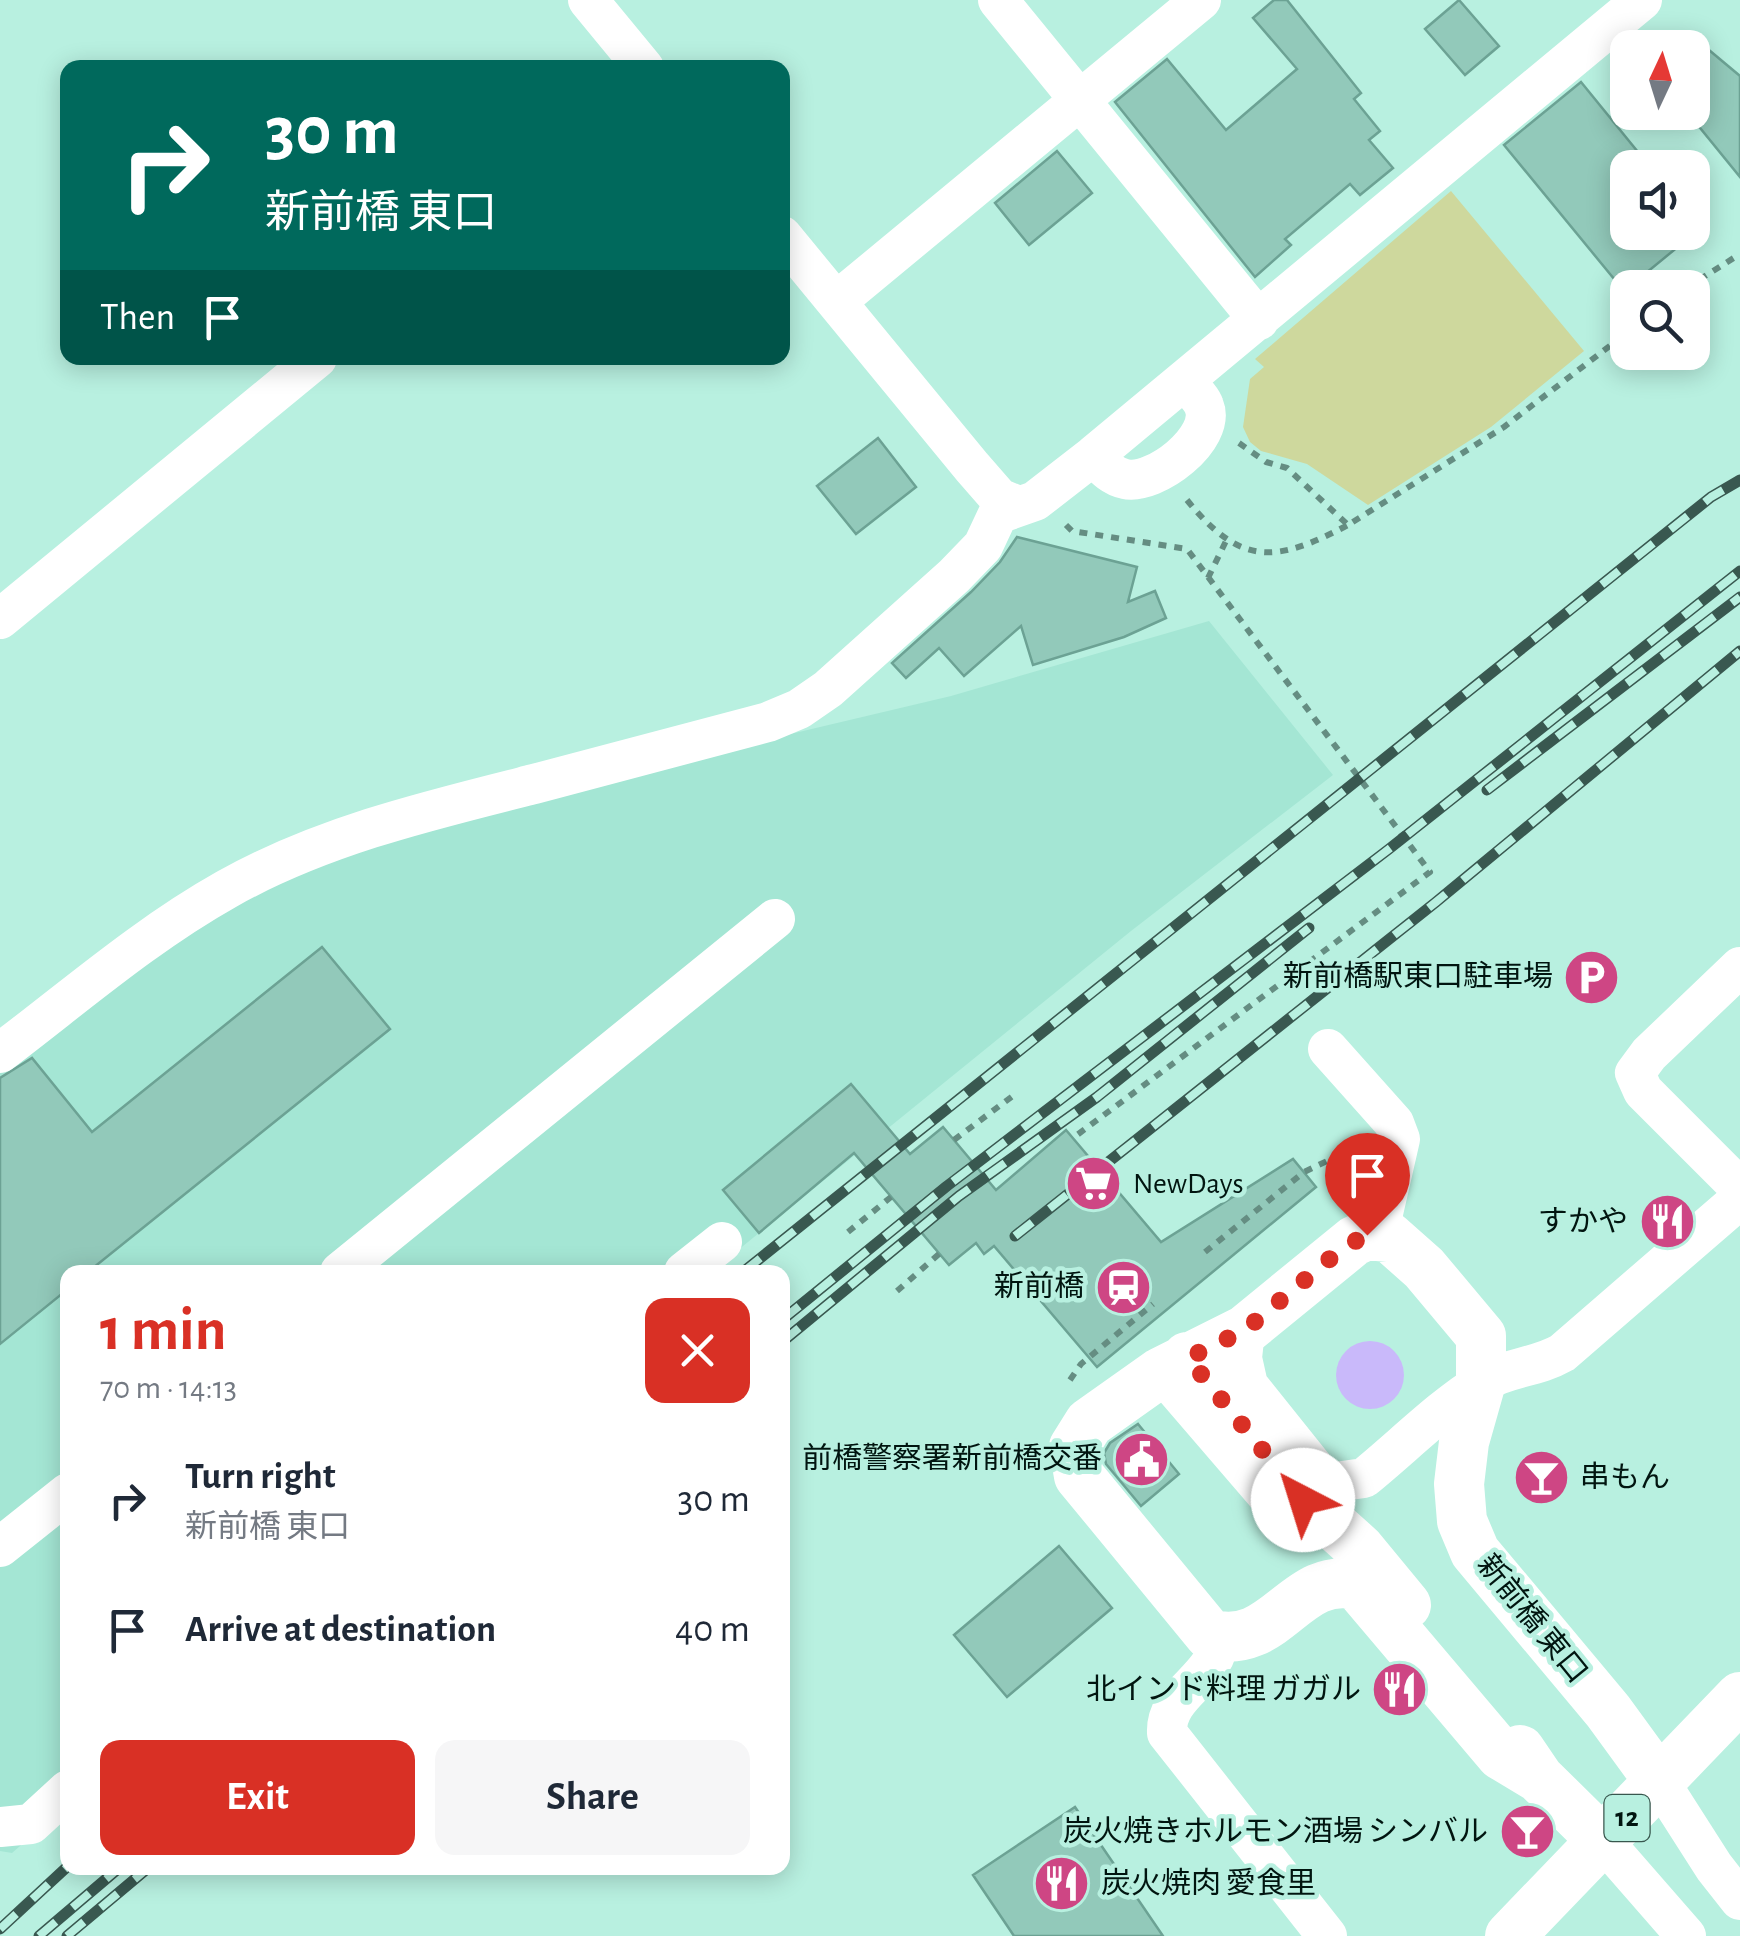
<!DOCTYPE html>
<html lang="en">
<head>
<meta charset="utf-8">
<style>
	:root { --surface:#fff; --page:#f6f6f7; --text:#1f2937; --muted:#747a83; --accent:#d93025 }
	body { margin:0; font-family:"Alegreya Sans","Noto Sans JP",sans-serif; background:var(--page); color:var(--text); height:100vh; display:flex; flex-direction:column; font-size:38px; white-space:nowrap }
	* { box-sizing:border-box; margin:0 }
	p { font-size:32px; color:var(--muted) }
	.icon { flex:none; width:55px; height:55px; fill:none; stroke:currentColor; stroke-width:2; stroke-linecap:round; stroke-linejoin:round }
	.map { position:relative; flex:1; overflow:hidden }
	.details { position:absolute; left:60px; top:1265px; width:730px; height:610px; display:flex; flex-direction:column; background:var(--surface); border-radius:20px; box-shadow:0 5px 25px #0003 }
	.details>* { flex:none }
	.guide { position:absolute; left:60px; top:60px; width:730px; height:305px; border-radius:20px; box-shadow:0 5px 25px #0003; background:#00695c; color:#fff; overflow:hidden }
	.needle { width:65px; rotate:4deg }
	.tools { position:absolute; left:1610px; top:30px; display:grid; gap:20px }
	.tools a { display:grid; place-items:center; width:100px; height:100px; border-radius:20px; background:var(--surface); box-shadow:0 5px 25px #0003; font-size:50px }
	.pin { position:absolute; display:grid; place-items:center; width:85px; height:85px; color:#fff; margin:-102px -42px; border-radius:50% 50% 50% 0; rotate:-45deg; box-shadow:0 0 10px #0007 }
	.pin .icon { rotate:45deg }
	.me { position:absolute; width:110px; margin:-55px; rotate:320deg; stroke-linejoin:round; filter:drop-shadow(0 0 8px #0008) }
	.turn { display:flex; align-items:center; gap:35px; height:210px; padding:0 40px; font-size:45px }
	.turn .icon { width:130px; height:130px; stroke-width:2.5 }
	.turn b { display:block; font-size:70px; line-height:85px }
	.then { display:flex; align-items:center; height:95px; padding:0 40px; background:#0003; gap:20px; font-size:38px }
	.round { display:grid; place-items:center; flex:none; width:105px; height:105px; border-radius:20px; background:var(--page) }
	.summary { display:flex; align-items:center; justify-content:space-between; height:170px; padding:0 40px }
	h1 { font-size:60px; font-weight:700; line-height:75px; color:var(--accent) }
	.primary-button { display:flex; gap:20px; margin-top:auto; padding:20px 40px }
	.primary-button a { flex:1; height:115px; border-radius:20px; background:var(--accent); color:#fff; font-size:40px; font-weight:700; line-height:115px; text-align:center }
	.primary-button a+a { background:var(--page); color:var(--text) }
	ul { padding:0; list-style:none }
	li { display:flex; align-items:center; gap:30px; height:130px; padding:0 40px }
	li div { flex:1 }
	li b { display:block; font-size:38px }
	li em { font-style:normal }
	.map>svg:first-child { display:block }
</style>
</head>
<body>
<div class="map">
<svg width="1740" height="1936" viewBox="0 0 1740 1936">
	<rect width="100%" height="100%" fill="#b8f0e0"/>
	<path fill="#a4e6d4" d="M1209 621 1333 775 1131 931 711 1272H68L67 1805 12 1853 0 1851V1061L278 873 532 795 951 696Z"/>
	<path fill="#ced89d" d="M1451 191 1584 351 1491 427 1368 505 1307 464 1261 451 1250 442 1243 427 1250 379 1264 367 1255 359Z"/>
	<path fill="#c9b9fa" d="M1336 1375a34 34 0 1 1 68 0a34 34 0 1 1-68 0Z"/>
	<path fill="#92c9ba" stroke="#6ca294" stroke-width="2.5" d="M1274 0H1287L1361 93 1354 99 1380 131 1369 140 1393 168 1360 195 1350 184 1285 239 1291 245 1255 277 1115 102 1167 59 1226 130 1297 69 1253 18Z
		M1459 0 1499 46 1465 75 1425 29Z
		M1709 50 1740 76V177L1692 118V62Z
		M1581 82 1651 168H1628V232H1696L1624 291 1504 145Z
		M1057 151 1092 193 1029 245 995 203Z
		M878 438 916 487 856 534 817 486Z
		M1017 537 1137 567 1128 602 1155 591 1166 618 1124 637 1033 665 1021 626 964 676 939 648 906 678 892 663 971 592 1000 562Z
		M322 947 390 1029 88 1272H68V1289L0 1344V1078L32 1058 92 1132Z
		M851 1084 910 1154 943 1127 996 1190 1066 1130 1161 1242 1293 1159 1316 1187 1097 1367 994 1246 984 1254 976 1243 949 1265 854 1153 759 1233 723 1190Z
		M1138 1424 1179 1474 1141 1506 1106 1464 1104 1453 1110 1443Z
		M1059 1546 1112 1608 1007 1697 954 1635Z
		M1075 1807 1163 1936H1014L973 1875Z"/>
	<g fill="none" stroke-linecap="round" stroke-linejoin="round">
		<path stroke="#658d82" stroke-width="6" stroke-dasharray="8 8" stroke-linecap="butt" d="M1686 288 1740 254
			M1239 443 1266 462 1287 468 1348 525 1504 427 1628 332
			M1187 500C1241 567 1276 563 1348 525
			M1066 525 1072 531 1187 549 1430 872 1073 1138
			M1208 578 1226 541
			M954 1140 1018 1092
			M848 1232 891 1197
			M1205 1252 1304 1172 1344 1153
			M897 1291 939 1254
			M1070 1380 1081 1364 1153 1304"/>
		<path stroke="#fff" stroke-width="40" d="M588 0 644 68
			M998 0 1259 320
			M782 236 972 467 999 498 1016 505
			M837 301 1201 0
			M1093 456C1103 466 1111 476 1125 479 1154 486 1217 438 1204 406 1201 397 1190 388 1184 381
			M0 619 317 358
			M1740 967 1649 1054 1635 1073 1643 1091 1740 1188
			M1328 1049 1394 1123 1400 1139 1378 1235
			M0 1053C74 997 145 935 227 889 321 836 430 810 534 784 612 764 690 743 768 722L799 709 828 689 954 576 983 546 998 514 1035 501 1093 456 1642 0
			M340 1272 775 919
			M684 1272 722 1242
			M1245 1330 1242 1358 1248 1385 1320 1475 1328 1483 1364 1478C1400 1449 1443 1406 1481 1383 1506 1367 1536 1368 1562 1353L1740 1199
			M1161 1372 1272 1501 1317 1512
			M0 1547 68 1493
			M1219 1637C1218 1680 1165 1691 1167 1733L1327 1936
			M1659 1781 1714 1867 1740 1900
			M0 1827 31 1824 68 1790
			M1604 1842 1686 1936"/>
		<path stroke="#fff" stroke-width="50" d="M1187 1357 1291 1487 1359 1548 1406 1605
			M1520 1750 1539 1778 1604 1842
			M1539 1778 1501 1755 1357 1585C1294 1570 1277 1653 1209 1634L1079 1476 1074 1447 1089 1423 1161 1372 1245 1330 1354 1241 1367 1235 1389 1237 1424 1268 1481 1336V1382L1464 1442 1459 1484 1462 1521 1475 1552 1608 1711 1659 1781
			M1510 1936 1740 1697"/>
		<defs>
			<path id="rail" d="M1487 790 1740 597
				M1015 1236 1436 902 1740 651
				M743 1272 1711 497 1740 480
				M782 1320 947 1186 1389 849 1740 571
				M782 1342 959 1196 1097 1097 1309 928
				M0 1929 68 1866
				M39 1936 119 1868
				M67 1936 148 1868"/>
		</defs>
		<use href="#rail" stroke="#395850" stroke-width="11"/>
		<use href="#rail" stroke="#b8f0e0" stroke-width="8" stroke-dasharray="22" stroke-linecap="butt"/>
	</g>
	<g fill="none" stroke-linecap="round" stroke-linejoin="round">
		<path stroke="#d93025" stroke-width="18" stroke-dasharray="0 32.4" d="M1303 1500 1188 1358 1245 1330 1344 1247 1367 1235"/>
	</g>
	<defs>
		<symbol id="parking-disc" viewBox="-11 -11 22 22"><circle r="9.5" fill="#ce4684" stroke="#b8f0e0"/><path d="M-3.5-5.5H1a3.5 3.5 0 0 1 0 7H-1V5.5H-3.5ZM-1-3.4V-.6H.8a1.4 1.4 0 0 0 0-2.8Z" fill="#fff"/></symbol>
		<symbol id="supermarket-disc" viewBox="-11 -11 22 22"><circle r="9.5" fill="#ce4684" stroke="#b8f0e0"/><path d="M-6-5.5h2.5l.6 2H6L4.5 2H-2.5L-4.4-4H-6ZM-1.5 3.2a1.3 1.3 0 1 0 .1 0ZM3 3.2a1.3 1.3 0 1 0 .1 0Z" fill="#fff"/></symbol>
		<symbol id="restaurant-disc" viewBox="-11 -11 22 22"><circle r="9.5" fill="#ce4684" stroke="#b8f0e0"/><path d="M-5-6h1v4h1v-4h1v4h1v-4h1v5L-1.5 .5V6h-2V.5L-5-1ZM5-6V6H3V1.5H1.5Q1.5-4 5-6Z" fill="#fff"/></symbol>
		<symbol id="station-disc" viewBox="-11 -11 22 22"><circle r="9.5" fill="#ce4684" stroke="#b8f0e0"/><path d="M-3-6H3Q5-6 5-4V2Q5 4 3 4L4.5 6H3L1.5 4h-3L-3 6H-4.5L-3 4Q-5 4-5 2V-4Q-5-6-3-6ZM-3.5-4v3h7v-3ZM-3.5 1v1.5H-2V1ZM2 1v1.5H3.5V1Z" fill="#fff"/></symbol>
		<symbol id="civic-disc" viewBox="-11 -11 22 22"><circle r="9.5" fill="#ce4684" stroke="#b8f0e0"/><path d="M-.6-6.5H3V-4.5H.6V-3L4-1V1h2V6H-6V1h2V-1L-.6-3ZM-1.2 2.5V6h2.4V2.5Z" fill="#fff"/></symbol>
		<symbol id="bar-disc" viewBox="-11 -11 22 22"><circle r="9.5" fill="#ce4684" stroke="#b8f0e0"/><path d="M-6-5H6L.8 .8V4.5H3.5V6h-7V4.5H-.8V.8Z" fill="#fff"/></symbol>
	</defs>
	<g fill-rule="evenodd">
		<use href="#parking-disc" x="1560" y="946" width="63" height="63"/>
		<use href="#supermarket-disc" x="1062" y="1152" width="63" height="63"/>
		<use href="#restaurant-disc" x="1636" y="1190" width="63" height="63"/>
		<use href="#station-disc" x="1092" y="1256" width="63" height="63"/>
		<use href="#civic-disc" x="1110" y="1428" width="63" height="63"/>
		<use href="#bar-disc" x="1510" y="1446" width="63" height="63"/>
		<use href="#restaurant-disc" x="1368" y="1658" width="63" height="63"/>
		<use href="#bar-disc" x="1496" y="1800" width="63" height="63"/>
		<use href="#restaurant-disc" x="1030" y="1852" width="63" height="63"/>
	</g>
	<g text-anchor="middle" dominant-baseline="central" stroke-width="9" stroke-linejoin="round" paint-order="stroke">
		<rect fill="#b8f0e0" stroke="#38574e" stroke-width="2.5" x="1604.5" y="1795" width="45" height="46" rx="8"/>
		<g font-size="28" font-weight="bold" fill="#011510">
			<text x="1627" y="1818">12</text>
		</g>
		<g font-size="30" fill="#011510" stroke="#b8f0e0" text-anchor="end">
			<text x="1553" y="977">新前橋駅東口駐車場</text>
			<text x="1133" y="1184" text-anchor="start">NewDays</text>
			<text x="1628" y="1222">すかや</text>
			<text x="1084" y="1287">新前橋</text>
			<text x="1102" y="1459">前橋警察署新前橋交番</text>
			<text x="1580" y="1478" text-anchor="start">串もん</text>
			<text x="1361" y="1690">北インド料理 ガガル</text>
			<text x="1488" y="1832">炭火焼きホルモン酒場 シンバル</text>
			<text x="1101" y="1884" text-anchor="start">炭火焼肉 愛食里</text>
		</g>
		<g font-size="30" fill="#011510" stroke="#b8f0e0">
			<text transform="translate(1532 1619) rotate(51)">新前橋 東口</text>
		</g>
	</g>
</svg>
<div class="tools">
<a><svg class="needle" viewBox="-14 -14 28 28"><path d="M0-13l5 13h-10z" fill="#e53935"/><path d="M0 13l5-13h-10z" fill="#747a83"/></svg></a>
<a><svg class="icon" aria-label="sound" viewBox="0 0 24 24"><path d="M4 9h4l5-4v14l-5-4H4zM17 9q2 3 0 6"/></svg></a>
<a><svg class="icon" aria-label="search" viewBox="0 0 24 24"><circle cx="10" cy="10" r="6"/><path d="M15 15l6 6"/></svg></a>
</div>
<div class="pin" style="left:1367px;top:1235px;background:#d93025"><svg class="icon" aria-label="arrive" viewBox="0 0 24 24"><path d="M6 21V4h12l-3 4 3 4H6"/></svg></div>
<svg class="me" style="left:1303px;top:1500px" viewBox="-20 -20 40 40"><circle r="19" fill="#fff"/><path d="M0-13L10 11 0 6-10 11z" fill="#d93025"/></svg>
<div class="guide">
<div class="turn"><svg class="icon" aria-label="right" viewBox="0 0 24 24"><path d="M7 20v-9h11M14 6l5 5-5 5"/></svg><div><b>30 m</b>新前橋 東口</div></div>
<div class="then">Then<svg class="icon" aria-label="arrive" viewBox="0 0 24 24"><path d="M6 21V4h12l-3 4 3 4H6"/></svg></div>
</div>
<section class="details">
<div class="summary"><div><h1>1 min</h1><p>70 m · 14:13</p></div><a class="round" style="background:#d93025;color:#fff"><svg class="icon" aria-label="close" viewBox="0 0 24 24"><path d="M6 6l12 12M18 6L6 18"/></svg></a></div>
<ul>
<li><svg class="icon" aria-label="right" viewBox="0 0 24 24"><path d="M7 20v-9h11M14 6l5 5-5 5"/></svg><div><b>Turn right</b><p>新前橋 東口</p></div><em>30 m</em></li>
<li><svg class="icon" aria-label="arrive" viewBox="0 0 24 24"><path d="M6 21V4h12l-3 4 3 4H6"/></svg><div><b>Arrive at destination</b></div><em>40 m</em></li>
</ul>
<div class="primary-button"><a>Exit</a><a>Share</a></div>
</section>
</div>
</body>
</html>
